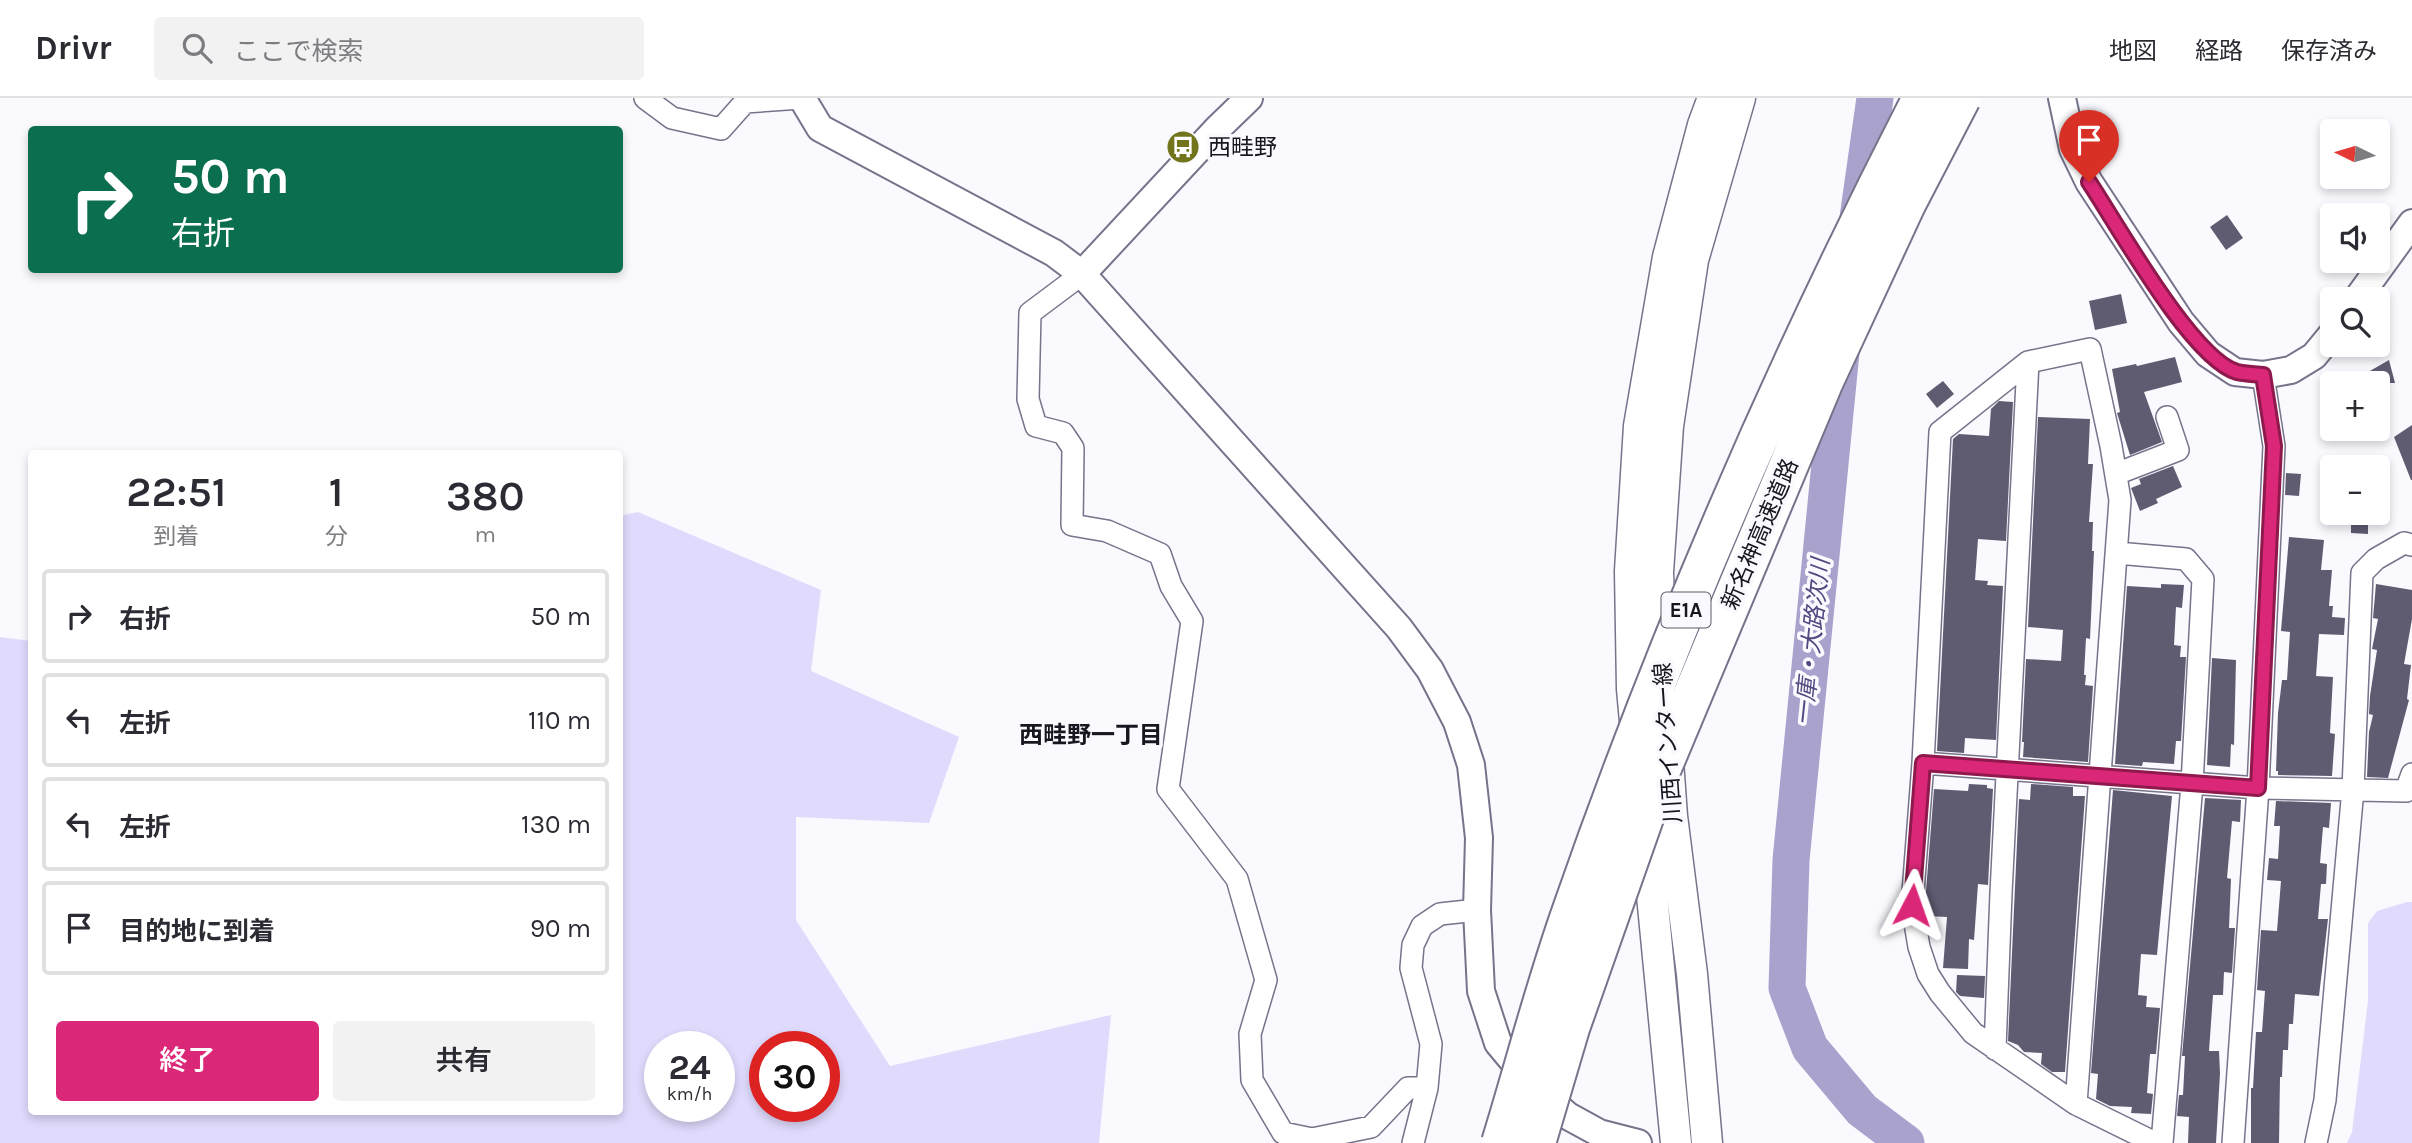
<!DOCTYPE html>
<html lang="ja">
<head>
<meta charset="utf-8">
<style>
	:root { --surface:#fff; --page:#f2f2f3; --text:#2b2b33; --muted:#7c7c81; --line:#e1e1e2; --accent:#db2777 }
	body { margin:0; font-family:Karla,"Noto Sans JP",sans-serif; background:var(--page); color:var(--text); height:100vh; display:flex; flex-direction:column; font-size:26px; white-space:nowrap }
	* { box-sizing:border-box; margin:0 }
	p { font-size:23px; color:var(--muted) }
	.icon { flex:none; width:38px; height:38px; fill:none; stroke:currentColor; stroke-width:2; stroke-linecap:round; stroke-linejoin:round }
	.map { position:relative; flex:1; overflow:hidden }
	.panel { position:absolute; left:28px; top:352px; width:595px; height:665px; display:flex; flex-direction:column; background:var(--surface); border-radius:7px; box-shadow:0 4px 10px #0003 }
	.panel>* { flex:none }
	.top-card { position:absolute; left:28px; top:28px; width:595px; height:147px; border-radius:7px; box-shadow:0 4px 10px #0003; background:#0b6e4f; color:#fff; overflow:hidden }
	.needle { width:46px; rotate:275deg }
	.controls { position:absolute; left:2320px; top:21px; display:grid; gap:14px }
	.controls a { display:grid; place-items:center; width:70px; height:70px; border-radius:7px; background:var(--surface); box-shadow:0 4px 10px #0003; font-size:35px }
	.speed { position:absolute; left:644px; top:933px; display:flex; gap:14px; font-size:35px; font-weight:700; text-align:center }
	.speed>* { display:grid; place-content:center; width:91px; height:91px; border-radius:50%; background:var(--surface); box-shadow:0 4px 10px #0003; line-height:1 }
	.speed small { font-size:18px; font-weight:400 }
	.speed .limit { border:10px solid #d22; background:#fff; color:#111 }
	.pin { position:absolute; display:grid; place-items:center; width:60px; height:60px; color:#fff; margin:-72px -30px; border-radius:50% 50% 50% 0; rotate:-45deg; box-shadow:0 0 7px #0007 }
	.pin .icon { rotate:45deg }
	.me { position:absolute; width:77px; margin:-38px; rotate:4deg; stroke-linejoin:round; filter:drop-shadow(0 0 5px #0008) }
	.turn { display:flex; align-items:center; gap:24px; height:147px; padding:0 28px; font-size:32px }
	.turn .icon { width:91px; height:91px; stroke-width:2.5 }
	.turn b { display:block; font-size:49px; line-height:60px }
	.eta { display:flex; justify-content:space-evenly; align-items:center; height:119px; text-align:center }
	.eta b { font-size:42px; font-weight:600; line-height:49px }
	.action { display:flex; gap:14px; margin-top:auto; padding:14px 28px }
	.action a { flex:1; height:80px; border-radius:7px; background:var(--accent); color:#fff; font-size:28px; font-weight:600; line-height:80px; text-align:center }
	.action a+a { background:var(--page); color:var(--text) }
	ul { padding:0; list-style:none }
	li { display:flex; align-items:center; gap:21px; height:94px; margin:0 14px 10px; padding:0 14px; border:4px solid var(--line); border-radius:7px }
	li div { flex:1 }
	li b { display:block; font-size:26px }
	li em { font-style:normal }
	header { display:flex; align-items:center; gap:42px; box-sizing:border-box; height:98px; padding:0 35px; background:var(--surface); border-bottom:2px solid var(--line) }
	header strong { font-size:33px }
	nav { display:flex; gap:38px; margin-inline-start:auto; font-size:24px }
	.search { width:490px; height:63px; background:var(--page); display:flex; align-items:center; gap:18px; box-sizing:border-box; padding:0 24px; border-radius:7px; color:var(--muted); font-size:26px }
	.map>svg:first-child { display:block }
</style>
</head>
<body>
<header>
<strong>Drivr</strong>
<div class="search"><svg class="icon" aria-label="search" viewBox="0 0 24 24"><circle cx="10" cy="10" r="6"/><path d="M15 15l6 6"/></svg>ここで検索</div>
<nav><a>地図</a><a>経路</a><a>保存済み</a></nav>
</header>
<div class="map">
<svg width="2412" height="1045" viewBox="0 0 2412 1045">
	<rect width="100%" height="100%" fill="#f9f9fe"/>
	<path fill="#e0dbfd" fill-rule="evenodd" d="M638 414 821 492 811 573 959 639 929 725 796 719V822L890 968 1111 917 1099 1045H0V539L31 543 32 1013H620V418ZM660 948H719V1008H660ZM765 948H824V1008H765Z
		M2407 804H2412V1045H2347L2352 1034 2368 903V825L2377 813Z"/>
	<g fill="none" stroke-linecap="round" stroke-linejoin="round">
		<path stroke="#a8a2cc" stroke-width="37" d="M1858 120 1875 0
			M1841 254 1791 762 1787 890 1810 950 1862 1012 1906 1045"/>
	</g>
	<path fill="#5f5c72" d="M2227 117 2243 140 2226 152 2210 129Z
		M2121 196 2127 225 2095 232 2089 203Z
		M2175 259 2182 284 2144 294 2162 344 2130 357 2117 315 2120 314 2112 271 2136 266 2137 268Z
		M2389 262 2395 285H2349Z
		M1943 283 1954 296 1937 310 1926 296Z
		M1999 303 2013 304 2006 443 1978 441 1975 482 1988 483 1987 487 2003 488 1996 642 1965 640 1964 655 1937 653 1953 341 1959 336 1989 338 1991 311Z
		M2038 319 2090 321 2088 366H2093L2089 424H2093L2092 453H2094L2090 541 2086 540 2084 577H2086L2085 587 2093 588 2088 664 2023 659 2024 644H2022L2026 561 2061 563 2063 532 2028 529Z
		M2412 327V382H2411L2394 339Z
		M2173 368 2182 389 2156 401 2158 405 2140 413 2131 390 2141 386 2139 381Z
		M2286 375 2301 376 2299 398 2285 397Z
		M2351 415H2368V436L2351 435Z
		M2289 439 2324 442 2321 472H2332L2329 508H2333L2332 519 2345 520 2344 537 2319 536 2316 578 2333 579 2330 635 2335 636 2332 678 2278 677V673H2276L2278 615 2282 582H2287L2290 534 2281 533Z
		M2161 486 2184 487 2182 510 2176 509 2174 547 2181 548 2180 559H2186L2181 643H2176L2174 666 2143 664 2142 668 2115 666 2127 488 2161 490Z
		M2376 486 2412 492V521L2404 566 2411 567 2407 601 2409 602 2388 680 2367 679 2369 634 2373 617 2369 616 2370 598 2377 552 2372 551 2378 521 2373 520Z
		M2212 560 2236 562 2234 647 2231 646 2230 669 2207 667Z
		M1969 686 1987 687V690L1993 691 1988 787 1978 786 1974 842 1969 841 1968 871 1943 870 1947 819 1927 818 1925 806 1934 691 1968 693Z
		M2031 686 2073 689V698H2085L2065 974H2052L2041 966 2042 955 2024 954 2018 947 2008 943 2019 701 2030 702Z
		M2113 692 2172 698 2157 857 2141 856 2138 897 2147 898 2146 909 2160 910 2156 956H2150L2147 995 2153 996 2151 1016 2131 1015 2132 1009 2110 1008 2096 1001 2098 976 2091 975Z
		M2205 700 2241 702 2240 724 2232 723 2227 780 2231 781 2229 830H2235L2232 875 2224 874 2223 897H2213L2209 953H2219L2220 975 2216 1045H2188L2189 1019 2177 1018 2179 997H2183L2185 958H2182Z
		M2276 703 2331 705 2329 730 2323 729 2320 765 2327 766 2326 786H2321L2318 821H2328L2319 898 2295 896 2293 926H2289L2288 952H2283L2282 979H2280L2279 1045H2251V990H2253L2256 934H2262L2265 893 2257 892 2261 832 2277 833 2281 783 2267 782 2269 760 2278 761 2280 728H2274Z
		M1957 877 1985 878 1984 900 1960 898 1956 894Z"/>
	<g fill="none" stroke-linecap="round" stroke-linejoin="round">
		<defs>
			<path id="minor" d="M645 0 672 20 721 31 745 4 801 0
				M1082 176 1030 215 1028 301 1036 328 1063 335 1073 350 1072 427 1107 433 1160 456 1171 488 1192 523 1168 691 1237 781 1266 882 1250 936 1252 982 1283 1035 1312 1041 1371 1029 1408 990H1427
				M2090 251 2111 348 2120 402 2076 1006 1973 935 1940 895 1928 876 1919 849 1912 807 1923 665 1940 334 2028 264Z
				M2116 376 2178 352 2167 319
				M2117 455 2186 461 2203 481 2192 686 2162 1045
				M1923 665 2258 690 2406 693 2412 676
				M1995 951 2001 795 2028 264
				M2076 1006 2155 1045
				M1413 1045 1427 990 1431 946 1411 870 1413 847 1422 828 1440 816 1477 812
				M2233 1045 2258 690 2274 348 2263 277
				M2316 1045 2325 1002 2353 691 2362 475 2376 461 2404 445 2412 447"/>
			<path id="tertiary" d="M802 0 820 30 1054 155 1082 176 1399 530 1430 572 1457 624 1471 667 1479 740 1477 812 1481 893 1498 945 1534 988 1568 1018 1599 1035 1638 1045
				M2062 0 2073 51 2089 84 2181 224 2208 256 2235 274 2263 277 2291 272 2314 258 2333 235
				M1082 176 1217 31 1249 0
				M2357 201 2412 125"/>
			<path id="secondary" d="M1661 564 1658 474 1668 328 1693 162 1740 0
				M1636 634 1632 591 1630 473 1639 328 1668 159 1703 27 1713 0
				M1668 663 1672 718 1692 876 1707 1045
				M1645 725 1676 1045"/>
		</defs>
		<use href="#minor" stroke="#76738a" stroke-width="24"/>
		<use href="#tertiary" stroke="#76738a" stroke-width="30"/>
		<use href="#secondary" stroke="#76738a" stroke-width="33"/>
		<use href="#minor" stroke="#fff" stroke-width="21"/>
		<use href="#tertiary" stroke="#fff" stroke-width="26"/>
		<use href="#secondary" stroke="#fff" stroke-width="30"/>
		<defs>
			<path id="motorway-bridge" d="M1501 1045C1525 967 1545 888 1572 812 1669 533 1787 262 1922 0
				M1536 1045 1570 930 1659 677 1824 283 1906 106 1961 0"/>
		</defs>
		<use href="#motorway-bridge" stroke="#76738a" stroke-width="42" stroke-linecap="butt"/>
		<use href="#motorway-bridge" stroke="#fff" stroke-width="38"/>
	</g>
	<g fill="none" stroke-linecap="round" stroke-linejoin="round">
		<defs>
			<path id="route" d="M1912 807 1923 665 2258 690 2274 348 2263 277C2255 276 2245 276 2237 274 2192 261 2117 126 2089 84"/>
		</defs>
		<use href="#route" stroke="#8e194d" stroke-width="18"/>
		<use href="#route" stroke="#db2777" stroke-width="12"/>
	</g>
	<defs>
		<symbol id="bus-disc" viewBox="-11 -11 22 22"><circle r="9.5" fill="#72751c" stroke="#f9f9fe"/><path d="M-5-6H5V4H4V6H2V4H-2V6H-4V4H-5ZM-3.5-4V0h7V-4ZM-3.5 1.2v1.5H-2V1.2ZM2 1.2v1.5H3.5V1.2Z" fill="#fff"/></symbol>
	</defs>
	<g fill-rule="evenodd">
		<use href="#bus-disc" x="1164" y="30" width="38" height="38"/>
	</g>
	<g text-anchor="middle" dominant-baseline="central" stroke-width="7" stroke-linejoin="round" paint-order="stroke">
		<rect fill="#f9f9fe" stroke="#5c5b63" stroke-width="2" x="1661.5" y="494.5" width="49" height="35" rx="5"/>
		<g font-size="21" font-weight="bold" fill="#181720">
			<text x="1686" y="512">E1A</text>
		</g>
		<g font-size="23" fill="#181720" stroke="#f9f9fe" text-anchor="start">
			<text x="1208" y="49">西畦野</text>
		</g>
		<g font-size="23" fill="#181720" stroke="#f9f9fe">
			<text transform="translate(1760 436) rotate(-67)">新名神高速道路</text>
			<text transform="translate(1668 645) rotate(-94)">川西インター線</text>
		</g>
		<g font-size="24" font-style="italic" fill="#534880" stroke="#f9f9fe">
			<text transform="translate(1812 544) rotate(-84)">一庫・大路次川</text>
		</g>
		<g font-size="24" font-weight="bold" fill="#181720" stroke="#f9f9fe">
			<text x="1091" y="637">西畦野一丁目</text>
		</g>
	</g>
</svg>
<div class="controls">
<a><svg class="needle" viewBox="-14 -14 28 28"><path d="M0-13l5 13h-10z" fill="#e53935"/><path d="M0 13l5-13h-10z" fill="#7c7c81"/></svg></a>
<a><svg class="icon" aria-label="sound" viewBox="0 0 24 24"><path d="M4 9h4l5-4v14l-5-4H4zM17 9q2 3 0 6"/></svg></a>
<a><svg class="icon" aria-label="search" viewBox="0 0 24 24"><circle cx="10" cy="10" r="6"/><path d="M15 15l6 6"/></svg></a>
<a>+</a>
<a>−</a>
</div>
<div class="speed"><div>24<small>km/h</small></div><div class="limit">30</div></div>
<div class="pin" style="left:2089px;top:84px;background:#d93025"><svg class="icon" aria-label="arrive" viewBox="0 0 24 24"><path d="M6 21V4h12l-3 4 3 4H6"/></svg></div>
<svg class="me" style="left:1912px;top:807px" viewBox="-20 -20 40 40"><path d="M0-17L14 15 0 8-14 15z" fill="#db2777" stroke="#fff" stroke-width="4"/></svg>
<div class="top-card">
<div class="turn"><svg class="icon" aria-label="right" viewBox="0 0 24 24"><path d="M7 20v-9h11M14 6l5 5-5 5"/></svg><div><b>50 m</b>右折</div></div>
</div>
<section class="panel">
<div class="eta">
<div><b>22:51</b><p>到着</p></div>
<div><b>1</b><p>分</p></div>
<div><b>380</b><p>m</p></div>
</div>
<ul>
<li><svg class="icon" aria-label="right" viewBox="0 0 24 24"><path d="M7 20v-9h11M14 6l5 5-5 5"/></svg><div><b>右折</b></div><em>50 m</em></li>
<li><svg class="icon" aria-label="left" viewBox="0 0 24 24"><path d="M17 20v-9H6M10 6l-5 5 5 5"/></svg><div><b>左折</b></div><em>110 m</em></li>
<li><svg class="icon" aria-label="left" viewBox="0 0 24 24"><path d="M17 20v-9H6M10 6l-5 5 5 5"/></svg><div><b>左折</b></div><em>130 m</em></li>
<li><svg class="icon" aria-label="arrive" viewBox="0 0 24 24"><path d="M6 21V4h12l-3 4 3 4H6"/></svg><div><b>目的地に到着</b></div><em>90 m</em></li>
</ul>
<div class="action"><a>終了</a><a>共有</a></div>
</section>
</div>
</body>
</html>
